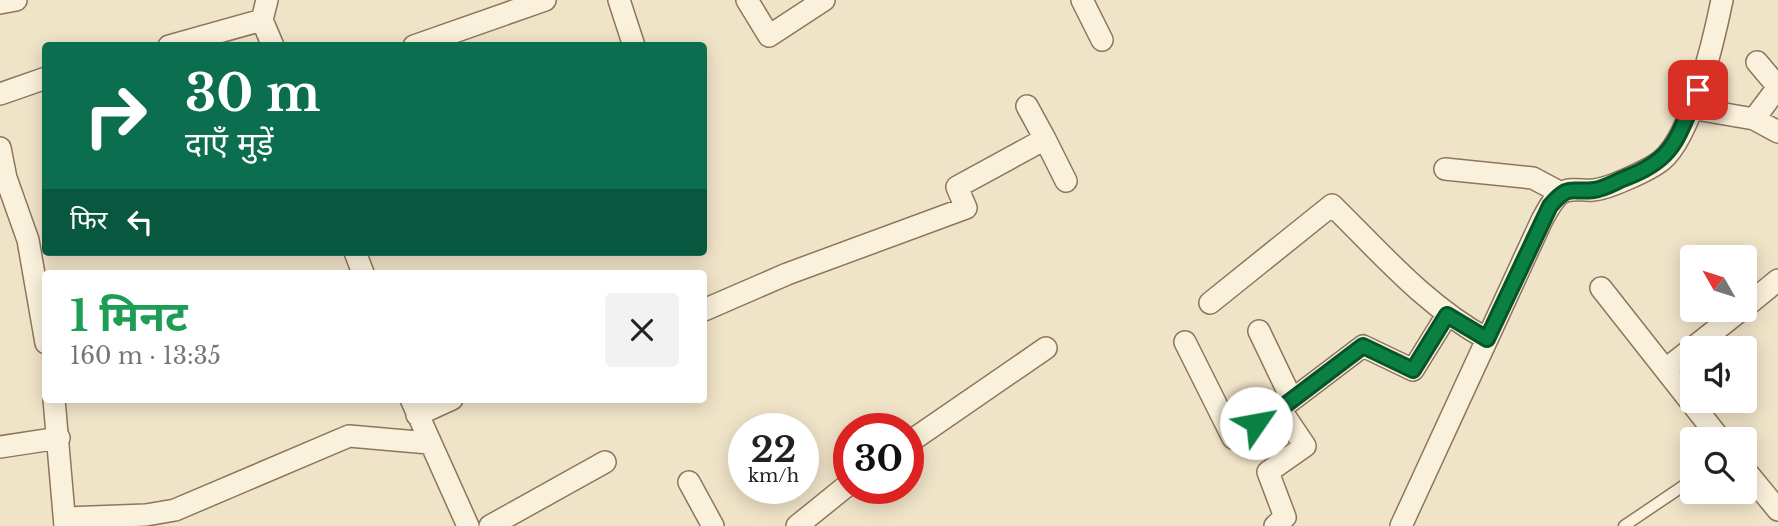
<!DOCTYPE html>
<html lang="hi">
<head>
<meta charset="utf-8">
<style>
	:root { --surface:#fff; --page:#f2f2f2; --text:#222; --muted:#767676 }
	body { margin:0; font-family:"Libre Baskerville","Noto Sans Devanagari",serif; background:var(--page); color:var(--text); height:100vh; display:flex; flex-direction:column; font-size:26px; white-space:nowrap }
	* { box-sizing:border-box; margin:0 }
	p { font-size:23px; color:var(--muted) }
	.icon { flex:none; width:38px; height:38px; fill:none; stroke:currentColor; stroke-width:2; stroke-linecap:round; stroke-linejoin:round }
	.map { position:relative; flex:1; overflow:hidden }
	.side { position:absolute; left:42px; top:270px; width:665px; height:133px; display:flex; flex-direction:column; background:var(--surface); border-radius:7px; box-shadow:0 4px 18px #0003 }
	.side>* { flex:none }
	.top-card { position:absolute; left:42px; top:42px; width:665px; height:214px; border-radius:7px; box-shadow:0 4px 18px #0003; background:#0b6e4f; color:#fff; overflow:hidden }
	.needle { width:46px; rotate:309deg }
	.buttons { position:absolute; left:1680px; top:245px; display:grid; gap:14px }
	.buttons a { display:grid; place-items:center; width:77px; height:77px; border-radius:7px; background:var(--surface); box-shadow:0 4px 18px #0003; font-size:35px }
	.speed { position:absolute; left:728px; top:413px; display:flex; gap:14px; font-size:35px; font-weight:700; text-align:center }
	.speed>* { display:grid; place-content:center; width:91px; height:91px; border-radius:50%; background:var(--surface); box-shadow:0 4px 18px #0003; line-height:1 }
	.speed small { font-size:18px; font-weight:400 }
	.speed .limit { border:10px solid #d22; background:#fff; color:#111 }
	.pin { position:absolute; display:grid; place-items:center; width:60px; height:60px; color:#fff; margin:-30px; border-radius:14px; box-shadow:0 4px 10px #0006 }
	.me { position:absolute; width:77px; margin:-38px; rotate:57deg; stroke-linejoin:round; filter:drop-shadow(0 0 5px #0008) }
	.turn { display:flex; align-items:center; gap:24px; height:147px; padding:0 28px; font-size:32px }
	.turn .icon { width:91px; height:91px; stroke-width:2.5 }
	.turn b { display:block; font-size:49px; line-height:60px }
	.then { display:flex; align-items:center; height:66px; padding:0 28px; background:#0003; gap:14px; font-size:26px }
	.round { display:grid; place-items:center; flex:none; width:74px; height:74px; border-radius:7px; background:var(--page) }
	.headline { display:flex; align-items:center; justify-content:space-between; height:119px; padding:0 28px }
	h1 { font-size:42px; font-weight:700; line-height:52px; color:#1e9e55 }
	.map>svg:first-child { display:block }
</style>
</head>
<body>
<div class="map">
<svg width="1778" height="526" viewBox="0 0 1778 526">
	<rect width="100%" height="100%" fill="#f0e4c8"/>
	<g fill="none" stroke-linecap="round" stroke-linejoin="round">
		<defs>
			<path id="service" d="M1624 526 1692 480"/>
			<path id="minor" d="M267 0 262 20 273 46
				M619 0 634 46
				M747 0 769 36 824 0
				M1082 0 1102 40
				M0 3 16 0
				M169 46 262 20
				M414 46 545 0
				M0 94 46 78
				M1027 106 1045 139
				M1690 108 1754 119 1778 132
				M1754 119 1778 87 1757 62
				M0 148 6 178 28 240 46 343
				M1445 169 1533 178 1561 193
				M355 252 363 273
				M1601 288 1720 439
				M1210 303 1332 205C1381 253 1426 306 1487 339
				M1745 307 1778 280
				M704 310 787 274 966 208 957 187 1045 139 1066 181
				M1259 331 1292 400
				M1185 342 1233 438 1280 409 1363 346 1413 370 1447 315
				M1666 369 1741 310
				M54 399 65 526
				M411 399 468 526
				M417 415 452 399
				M908 443 1046 348
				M0 447 59 438
				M1745 470 1778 510
				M689 482 713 526
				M65 518 146 515 175 510 349 436 429 443
				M490 526 605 462
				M797 526 849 484
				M1275 526 1285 517 1268 472 1305 446 1280 409
				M1401 526 1542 220C1547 211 1553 199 1561 193 1571 187 1582 191 1593 190 1608 189 1650 170 1662 160 1692 135 1714 39 1722 0"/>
		</defs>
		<use href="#service" stroke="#8d765c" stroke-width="13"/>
		<use href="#minor" stroke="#8d765c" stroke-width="24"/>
		<use href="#service" stroke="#faf1dc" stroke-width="10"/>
		<use href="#minor" stroke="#faf1dc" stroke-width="21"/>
	</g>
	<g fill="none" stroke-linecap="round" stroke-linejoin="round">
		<defs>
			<path id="route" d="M1256 423 1280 409 1363 346 1413 370 1447 315 1487 339 1550 206C1570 183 1570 193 1594 190 1604 189 1615 182 1625 178 1676 159 1677 137 1698 90"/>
		</defs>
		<use href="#route" stroke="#07532c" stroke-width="18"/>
		<use href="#route" stroke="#0b8043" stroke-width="12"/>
	</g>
</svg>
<div class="buttons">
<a><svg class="needle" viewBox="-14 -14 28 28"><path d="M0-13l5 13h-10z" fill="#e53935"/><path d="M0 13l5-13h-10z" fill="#767676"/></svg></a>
<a><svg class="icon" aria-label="sound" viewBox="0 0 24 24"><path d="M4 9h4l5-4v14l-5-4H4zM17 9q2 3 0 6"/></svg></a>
<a><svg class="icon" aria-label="search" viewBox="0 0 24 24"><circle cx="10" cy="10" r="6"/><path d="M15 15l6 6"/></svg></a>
</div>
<div class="speed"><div>22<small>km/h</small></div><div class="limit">30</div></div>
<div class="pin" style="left:1698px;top:90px;background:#d93025"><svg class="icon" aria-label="arrive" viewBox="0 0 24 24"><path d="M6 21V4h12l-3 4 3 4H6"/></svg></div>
<svg class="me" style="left:1256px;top:423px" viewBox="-20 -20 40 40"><circle r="19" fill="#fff"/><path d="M0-13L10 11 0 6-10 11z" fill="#0b8043"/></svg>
<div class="top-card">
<div class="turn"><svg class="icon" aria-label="right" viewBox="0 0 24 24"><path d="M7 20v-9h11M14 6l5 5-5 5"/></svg><div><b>30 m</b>दाएँ मुड़ें</div></div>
<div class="then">फिर<svg class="icon" aria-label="left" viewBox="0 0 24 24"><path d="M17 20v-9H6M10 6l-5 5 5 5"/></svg></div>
</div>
<section class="side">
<div class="headline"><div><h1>1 मिनट</h1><p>160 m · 13:35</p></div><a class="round"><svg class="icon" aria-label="close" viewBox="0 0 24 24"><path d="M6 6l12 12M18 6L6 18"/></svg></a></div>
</section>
</div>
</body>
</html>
